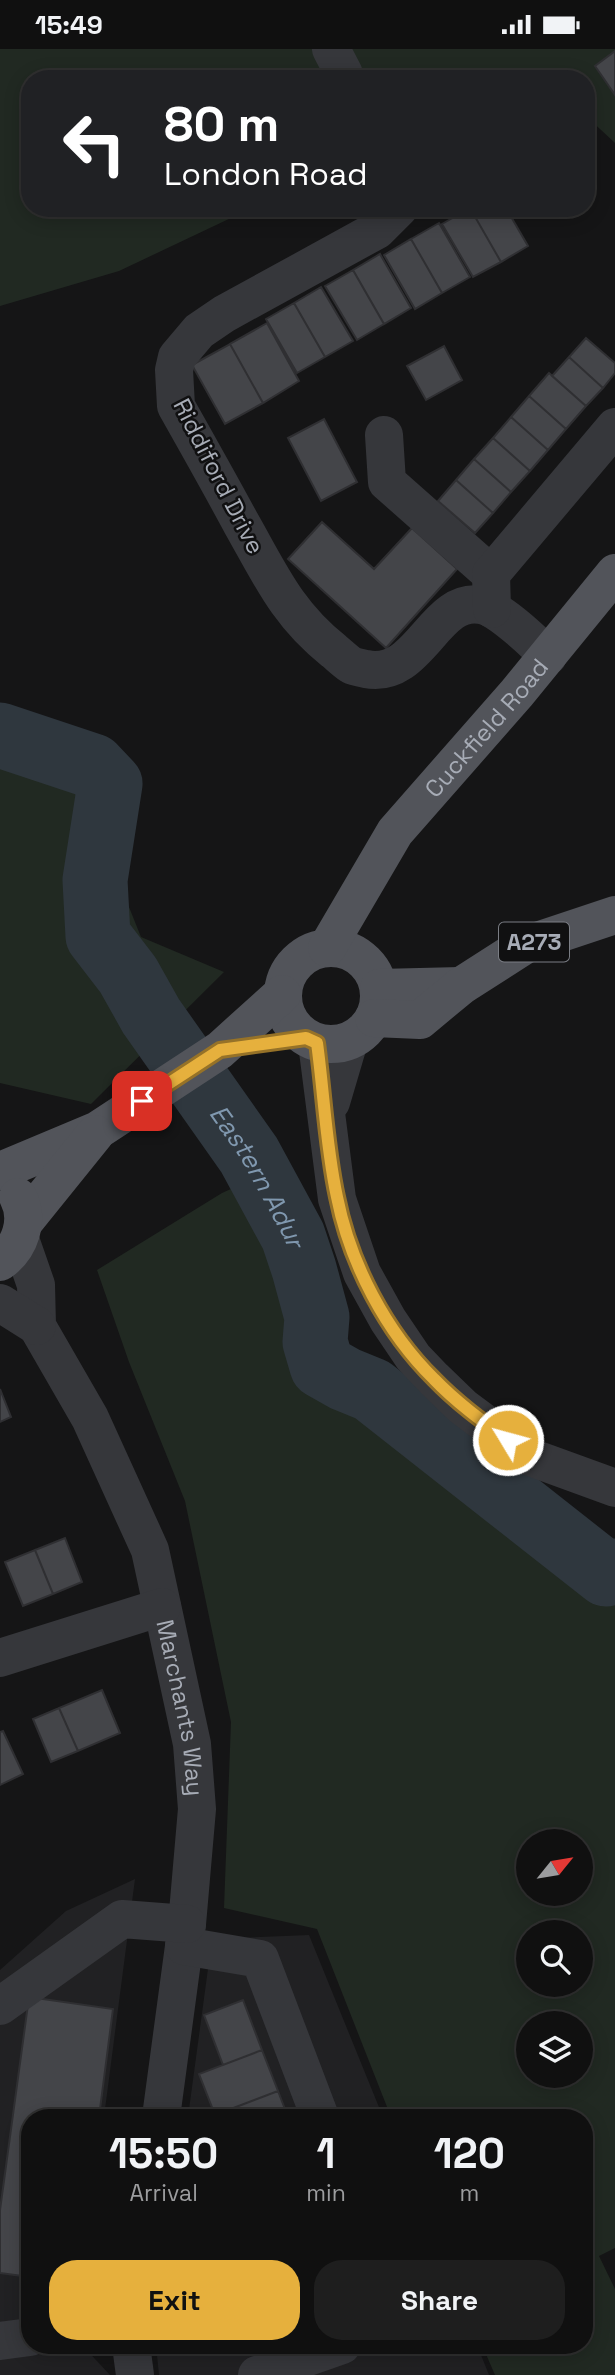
<!DOCTYPE html>
<html lang="en">
<head>
<meta charset="utf-8">
<style>
	:root { --surface:#101010; --page:#1e1e1e; --text:#f1f3f6; --muted:#9c9d9f; --line:#303030; --accent:#e6b03d }
	body { margin:0; font-family:"Space Grotesk",sans-serif; background:var(--page); color:var(--text); height:100vh; display:flex; flex-direction:column; font-size:26px; white-space:nowrap }
	* { box-sizing:border-box; margin:0 }
	p { font-size:23px; color:var(--muted) }
	.icon { flex:none; width:38px; height:38px; fill:none; stroke:currentColor; stroke-width:2; stroke-linecap:round; stroke-linejoin:round }
	.map { position:relative; flex:1; overflow:hidden }
	.sheet { position:absolute; left:21px; top:2060px; width:572px; height:245px; display:flex; flex-direction:column; background:var(--surface); border-radius:28px; box-shadow:0 4px 18px #0003,0 0 0 2px var(--line) }
	.sheet>* { flex:none }
	.guide { position:absolute; left:21px; top:21px; width:574px; height:147px; border-radius:28px; box-shadow:0 4px 18px #0003,0 0 0 2px var(--line); background:#202124; color:#fff; overflow:hidden }
	.needle { width:46px; rotate:60deg }
	.tools { position:absolute; left:516px; top:1780px; display:grid; gap:14px }
	.tools a { display:grid; place-items:center; width:77px; height:77px; border-radius:50%; background:var(--surface); box-shadow:0 4px 18px #0003,0 0 0 2px var(--line); font-size:35px }
	.pin { position:absolute; display:grid; place-items:center; width:60px; height:60px; color:#fff; margin:-30px; border-radius:14px; box-shadow:0 4px 10px #0006 }
	.me { position:absolute; width:77px; margin:-38px; rotate:307deg; stroke-linejoin:round; filter:drop-shadow(0 0 5px #0008) }
	.turn { display:flex; align-items:center; gap:24px; height:147px; padding:0 28px; font-size:32px }
	.turn .icon { width:91px; height:91px; stroke-width:2.5 }
	.turn b { display:block; font-size:49px; line-height:60px }
	.eta { display:flex; justify-content:space-evenly; align-items:center; height:119px; text-align:center }
	.eta b { font-size:42px; font-weight:700; line-height:49px }
	.primary-button { display:flex; gap:14px; margin-top:auto; padding:14px 28px }
	.primary-button a { flex:1; height:80px; border-radius:28px; background:var(--accent); color:#111; font-size:28px; font-weight:700; line-height:80px; text-align:center }
	.primary-button a+a { background:var(--page); color:var(--text) }
	.status { display:flex; justify-content:space-between; align-items:center; height:49px; padding:0 35px; background:var(--surface); direction:ltr }
	.status svg { height:19px; fill:currentColor }
	.map>svg:first-child { display:block }
</style>
</head>
<body>
<div class="status"><b>15:49</b><svg viewBox="0 0 49 12"><path d="M0 12V9h3v3zM5 12V6h3v6zM10 12V3h3v9zM15 12V0h3v12zM26 1h20v11H26zM47 4h2v5h-2z"/></svg></div>
<div class="map">
<svg width="615" height="2326" viewBox="0 0 615 2326">
	<rect width="100%" height="100%" fill="#151516"/>
	<path fill="#212123" d="M135 1830 104 2068H30V2296H82L110 2326H0V1921L66 1862Z
		M309 1886 383 2068H188L212 1890Z
		M156 2296H477L489 2326H159Z"/>
	<path fill="#212922" fill-rule="evenodd" d="M0 0H615V94L586 67V30H30V159H252L119 222 0 257Z
		M0 698 14 723 85 748 141 888 224 923 91 1055 0 1034Z
		M260 1127 313 1317 408 1365 471 1417 561 1485 615 1518V2199L599 2207 615 2240V2326H495L482 2296H584V2068H391L317 1880 224 1859 231 1673 185 1452 129 1313 97 1221 222 1144ZM528 1792H581V1844H528ZM581 1883V1936H528V1883ZM528 1974H581V2026H528Z"/>
	<g fill="none" stroke-linecap="round" stroke-linejoin="round">
		<path stroke="#2f373e" stroke-width="65" id="s1" d="M0 686 93 717 110 735 95 831 98 887 128 926 151 967 249 1106 293 1187 304 1220 317 1268 315 1293 322 1317 345 1330 372 1341 606 1525 615 1522"/>
	</g>
	<path fill="#444549" stroke="#2f2f32" stroke-width="2" d="M615 2V46L595 17Z
		M470 159 501 213 473 228 442 175Z
		M470 159H506L528 197 501 213Z
		M439 174 470 228 442 244 411 190Z
		M411 190 442 244 415 260 384 206Z
		M380 205 411 259 384 275 353 221Z
		M353 221 384 275 357 291 325 237Z
		M321 238 353 292 325 308 294 254Z
		M294 254 325 308 297 324 266 270Z
		M267 274 299 332 263 354 230 295Z
		M586 289 615 314V324L603 339 569 308Z
		M230 295 263 354 225 375 192 316Z
		M444 297 462 331 426 351 407 317Z
		M569 308 603 339 586 357 552 327Z
		M549 324 586 357 566 380 529 347Z
		M529 347 566 380 548 401 511 368Z
		M511 368 548 401 530 422 493 389Z
		M324 370 357 433 321 452 288 389Z
		M493 389 530 422 511 443 474 410Z
		M474 410 511 443 493 464 456 431Z
		M456 431 493 464 475 484 438 452Z
		M322 473 374 520 412 479 457 520 386 599 288 510Z
		M0 1340 11 1368 0 1373Z
		M65 1489 82 1533 53 1545 35 1501Z
		M35 1501 53 1545 23 1557 5 1513Z
		M102 1641 120 1684 78 1702 59 1659Z
		M59 1659 78 1702 51 1713 33 1670Z
		M3 1682 23 1725 0 1736V1683Z
		M29 1948 113 1960 99 2068H30V2228L0 2224V2161Z
		M243 1951 262 2001 223 2016 204 1966Z
		M262 2001 278 2042 215 2066 199 2025Z
		M278 2042 288 2068H210L215 2066Z"/>
	<g fill="none" stroke-linecap="round" stroke-linejoin="round">
		<g stroke="#36373b" stroke-width="38">
			<path d="M331 0 344 25 343 30"/>
			<path d="M399 159 377 181 224 265 199 282 177 308 174 321 176 357C198 396 220 435 241 474 270 525 287 565 334 602 340 607 345 612 351 616 355 618 361 619 366 620 420 631 434 547 481 556 499 559 535 594 548 607"/>
			<path d="M384 386 387 433 491 525"/>
			<path d="M492 560 491 525 615 378"/>
			<path d="M317 994 337 1150 362 1224 388 1271 413 1308 434 1330 463 1358 530 1408 615 1439"/>
			<path d="M331 1053 349 992"/>
			<path id="s2" d="M20 1190 36 1236 37 1277 90 1369 150 1501 192 1695 197 1760 187 1875 161 2068"/>
			<path d="M0 1254 37 1277"/>
			<path d="M0 1609 162 1558"/>
			<path d="M184 1897 260 1910 320 2068"/>
			<path d="M0 1957 122 1870 187 1875"/>
			<path d="M0 2292 30 2288"/>
			<path d="M131 2296 135 2326"/>
			<path d="M257 2326 342 2296"/>
		</g>
		<g stroke="#52545a" stroke-width="38">
			<circle cx="331" cy="947" r="48"/>
			<path id="s3" d="M327 899 395 783 517 644 615 524"/>
			<path d="M379 939 461 937"/>
			<path d="M374 969 420 971 461 937 525 896 615 866"/>
			<path d="M0 1122 98 1081 220 1001 282 945"/>
			<path d="M24 1173 95 1085"/>
			<path d="M0 1213C20 1199 30 1171 18 1148"/>
		</g>
	</g>
	<g fill="none" stroke-linecap="round" stroke-linejoin="round">
		<defs>
			<path id="route" d="M142 1052 220 1001 306 989 317 994C324 1045 326 1098 337 1148 350 1214 386 1283 434 1330 456 1353 482 1372 508 1391"/>
		</defs>
		<use href="#route" stroke="#967228" stroke-width="18"/>
		<use href="#route" stroke="#e6b03d" stroke-width="12"/>
	</g>
	<g text-anchor="middle" dominant-baseline="central" stroke-width="5" stroke-linejoin="round" paint-order="stroke">
		<rect fill="#101011" stroke="#7a7d84" stroke-width="2" x="499" y="873.5" width="70" height="39" rx="5"/>
		<g font-size="23" font-weight="bold" fill="#a7acb6">
			<text x="534" y="893">A273</text>
		</g>
		<g font-size="24" fill="#a7acb6" stroke="#101011">
			<text transform="translate(219 427) rotate(63)">Riddiford Drive</text>
			<text stroke="none"><textPath href="#s3" startOffset="273">Cuckfield Road</textPath></text>
			<text stroke="none"><textPath href="#s2" startOffset="502">Marchants Way</textPath></text>
		</g>
		<g font-size="26" font-style="italic" fill="#8098af" stroke="#101011">
			<text stroke="none"><textPath href="#s1" startOffset="565">Eastern Adur</textPath></text>
		</g>
	</g>
</svg>
<div class="tools">
<a><svg class="needle" viewBox="-14 -14 28 28"><path d="M0-13l5 13h-10z" fill="#e53935"/><path d="M0 13l5-13h-10z" fill="#9c9d9f"/></svg></a>
<a><svg class="icon" aria-label="search" viewBox="0 0 24 24"><circle cx="10" cy="10" r="6"/><path d="M15 15l6 6"/></svg></a>
<a><svg class="icon" aria-label="layers" viewBox="0 0 24 24"><path d="M12 4l9 5-9 5-9-5zM3 14l9 5 9-5"/></svg></a>
</div>
<div class="pin" style="left:142px;top:1052px;background:#d93025"><svg class="icon" aria-label="arrive" viewBox="0 0 24 24"><path d="M6 21V4h12l-3 4 3 4H6"/></svg></div>
<svg class="me" style="left:508px;top:1391px" viewBox="-20 -20 40 40"><circle r="17" fill="#e6b03d" stroke="#fff" stroke-width="3"/><path d="M0-11L8 9 0 5-8 9z" fill="#fff"/></svg>
<div class="guide">
<div class="turn"><svg class="icon" aria-label="left" viewBox="0 0 24 24"><path d="M17 20v-9H6M10 6l-5 5 5 5"/></svg><div><b>80 m</b>London Road</div></div>
</div>
<section class="sheet">
<div class="eta">
<div><b>15:50</b><p>Arrival</p></div>
<div><b>1</b><p>min</p></div>
<div><b>120</b><p>m</p></div>
</div>
<div class="primary-button"><a>Exit</a><a>Share</a></div>
</section>
</div>
</body>
</html>
